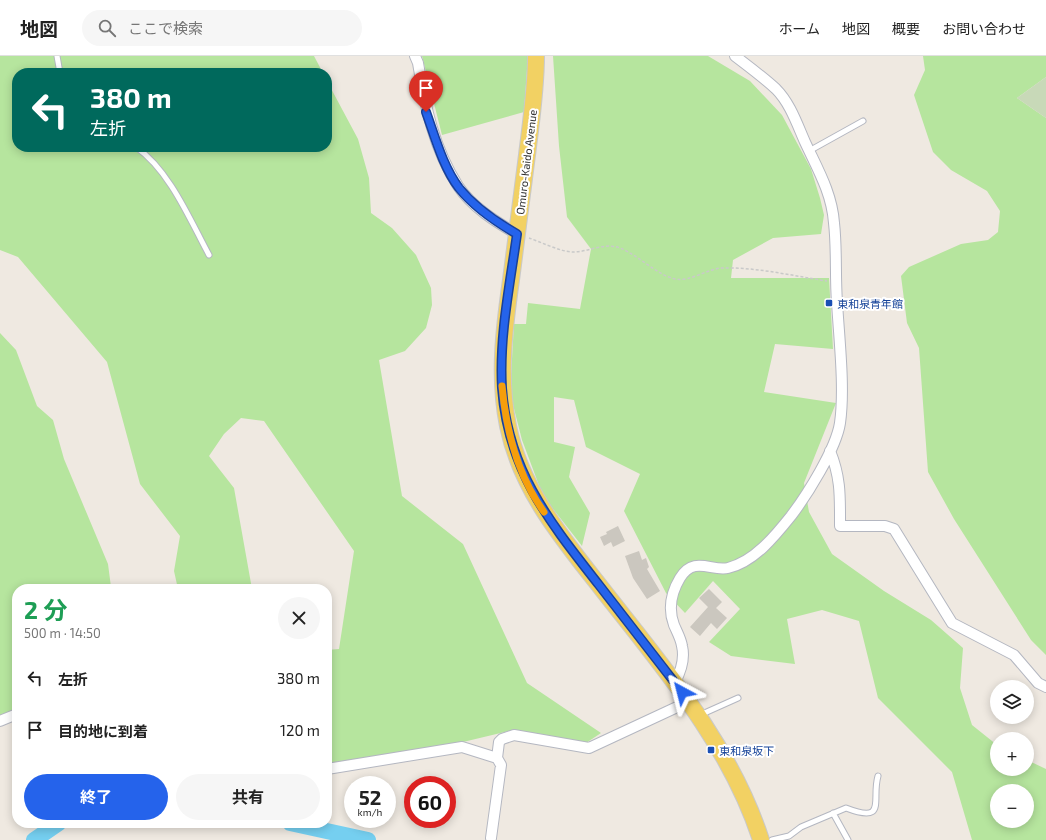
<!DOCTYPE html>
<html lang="ja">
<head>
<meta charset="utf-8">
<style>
	:root { --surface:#fff; --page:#f6f6f6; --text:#222; --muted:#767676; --line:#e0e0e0; --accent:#2563eb }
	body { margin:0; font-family:"Exo 2","Noto Sans JP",sans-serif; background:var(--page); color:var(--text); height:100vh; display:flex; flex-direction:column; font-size:15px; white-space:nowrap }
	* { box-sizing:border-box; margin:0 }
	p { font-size:13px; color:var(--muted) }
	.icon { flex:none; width:22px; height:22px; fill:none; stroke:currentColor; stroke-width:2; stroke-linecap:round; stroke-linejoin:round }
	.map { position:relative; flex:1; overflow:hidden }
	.details { position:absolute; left:12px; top:528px; width:320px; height:244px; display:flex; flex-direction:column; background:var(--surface); border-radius:16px; box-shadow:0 2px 10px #0003 }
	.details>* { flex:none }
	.guide { position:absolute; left:12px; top:12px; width:320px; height:84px; border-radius:16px; box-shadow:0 2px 10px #0003; background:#00695c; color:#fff; overflow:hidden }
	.buttons { position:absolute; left:990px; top:624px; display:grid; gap:8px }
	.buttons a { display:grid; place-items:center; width:44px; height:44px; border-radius:50%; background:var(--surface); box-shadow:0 2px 10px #0003; font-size:20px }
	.speed { position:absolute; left:344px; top:720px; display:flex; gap:8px; font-size:20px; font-weight:700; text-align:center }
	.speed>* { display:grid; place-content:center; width:52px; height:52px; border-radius:50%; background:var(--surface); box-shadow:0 2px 10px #0003; line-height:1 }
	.speed small { font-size:10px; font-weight:400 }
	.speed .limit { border:6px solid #d22; background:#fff; color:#111 }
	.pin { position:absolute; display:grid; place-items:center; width:34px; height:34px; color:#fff; margin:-41px -17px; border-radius:50% 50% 50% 0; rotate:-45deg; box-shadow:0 0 4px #0007 }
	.pin .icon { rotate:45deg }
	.me { position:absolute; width:44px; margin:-22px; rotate:322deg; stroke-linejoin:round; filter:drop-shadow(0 0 3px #0008) }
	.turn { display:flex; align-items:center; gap:14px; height:84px; padding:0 12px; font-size:18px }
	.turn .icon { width:52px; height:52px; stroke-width:2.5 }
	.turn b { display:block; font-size:28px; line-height:34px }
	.round { display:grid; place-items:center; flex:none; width:42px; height:42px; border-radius:21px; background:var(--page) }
	.overview { display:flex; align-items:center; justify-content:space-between; height:68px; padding:0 12px }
	h1 { font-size:24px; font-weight:700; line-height:30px; color:#1e9e55 }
	.primary-button { display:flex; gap:8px; margin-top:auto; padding:8px 12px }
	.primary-button a { flex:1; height:46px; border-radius:24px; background:var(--accent); color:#fff; font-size:16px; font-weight:700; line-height:46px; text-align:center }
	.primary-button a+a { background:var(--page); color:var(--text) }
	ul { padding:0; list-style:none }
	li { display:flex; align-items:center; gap:12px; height:52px; padding:0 12px }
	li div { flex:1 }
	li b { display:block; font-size:15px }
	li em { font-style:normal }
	header { display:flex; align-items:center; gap:24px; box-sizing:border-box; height:56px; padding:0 20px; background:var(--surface); border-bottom:1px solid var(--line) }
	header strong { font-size:19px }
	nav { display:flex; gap:22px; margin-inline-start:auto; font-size:14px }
	.search { width:280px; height:36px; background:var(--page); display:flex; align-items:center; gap:10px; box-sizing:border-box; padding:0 14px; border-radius:22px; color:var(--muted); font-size:15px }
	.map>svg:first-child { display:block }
</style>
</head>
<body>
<header>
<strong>地図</strong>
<div class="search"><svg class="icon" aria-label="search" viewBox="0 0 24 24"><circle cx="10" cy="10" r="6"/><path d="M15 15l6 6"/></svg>ここで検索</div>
<nav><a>ホーム</a><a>地図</a><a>概要</a><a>お問い合わせ</a></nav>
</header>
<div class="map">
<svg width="1046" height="784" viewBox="0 0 1046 784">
	<rect width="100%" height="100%" fill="#efe9e1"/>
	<path fill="#b6e59e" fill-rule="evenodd" d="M0 0H314L323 17H17V91H327V25L358 83 369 122 371 157 392 172 416 199 431 232 432 249 426 272 405 295 379 304 402 440 463 488 527 627 601 677 586 687 509 675 463 686 327 709V594L339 593 354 495 264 365 241 362 224 378 209 400 234 432 252 533H178L174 515 180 480 140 428 107 306 18 201 0 194Z
		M422 0H528L524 56 442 79Z
		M553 0H708L750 25 782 59 811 113 820 142 824 159 821 178 773 182 733 204 731 222H829L833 293 775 288 764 336 836 347 804 427 809 456 832 498 884 535 931 564 963 592 960 632 972 669 997 689V713H1027V704L1046 713V784H972L952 716 878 642 859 565 822 554 787 563 795 608 731 600 709 586 740 553 713 525 685 557 666 537 624 455 640 418 586 391 574 344 554 341V386L575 391 569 421 590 457 582 490 543 440 522 384 510 337 514 268H526L528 247 580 253 591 193 567 161 559 90ZM997 735H1027V765H997Z
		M923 0H1046V21L1017 42 1046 62V599L1031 584 954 463 928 416 919 292 907 267 901 220 909 211 961 188 988 184 998 176 1000 155 987 135 951 114 933 96 914 39 925 14Z
		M0 277 16 294 37 350 53 364 64 403 108 508 111 531 110 533H17V655L0 662Z"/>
	<path fill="#c8d9b8" d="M1046 21V62L1017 42Z"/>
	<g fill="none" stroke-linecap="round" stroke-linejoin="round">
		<path stroke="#75cff0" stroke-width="16" d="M290 767 368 784
			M34 784 59 767"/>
	</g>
	<path fill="#cbc7bf" d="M618 470 625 485 613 491 611 486 604 490 600 481 607 478 606 476Z
		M639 495 642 504 646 502 649 511 647 513 660 535 647 543 633 522 625 500Z
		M709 533 722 546 716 552 727 562 717 573 711 567 700 580 690 571 708 551 699 542Z"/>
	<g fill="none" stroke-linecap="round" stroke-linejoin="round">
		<defs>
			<path id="service" d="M57 0 60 17
				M136 91C170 115 190 164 209 199
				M809 95 863 65
				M700 659 738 642
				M833 757 848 784
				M772 784 789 780 801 771 846 752C888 768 871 744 878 720"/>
			<path id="minor" d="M415 0 418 7C425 50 434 93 458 130 472 151 496 166 517 178
				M830 395C841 422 840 441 840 470H885L894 473 952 567 1014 599 1038 627 1046 631
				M675 626C681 615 685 603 682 590 681 583 677 576 674 569 668 553 671 537 680 522 694 499 712 516 728 512 754 506 775 480 791 460 807 439 836 393 840 367 845 332 839 282 837 246 835 220 837 193 834 167 832 137 817 112 805 86 797 68 790 47 776 33 763 21 748 10 735 0
				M0 665 17 658
				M497 702 499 686 502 683 514 679 589 692 690 645
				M327 713 462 691 497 702 501 709 491 782"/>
			<path id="primary" d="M536 0C536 33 531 66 527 99 522 141 516 182 511 224 504 273 498 321 508 370 521 434 563 483 602 533 663 611 730 688 761 784"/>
		</defs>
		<use href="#service" stroke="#b4b7c1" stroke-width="7"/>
		<use href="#minor" stroke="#b4b7c1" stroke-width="12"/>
		<use href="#primary" stroke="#c9c9c9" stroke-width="18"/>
		<path stroke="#c9c9c9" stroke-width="1.5" stroke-dasharray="3 2" stroke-linecap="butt" d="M529 182C541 186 561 196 573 196 589 196 604 186 620 192 638 199 657 219 675 223 691 226 706 213 722 212 757 211 793 220 827 225"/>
		<use href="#service" stroke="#fff" stroke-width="5"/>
		<use href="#minor" stroke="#fff" stroke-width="10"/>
		<use href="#primary" stroke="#f2d163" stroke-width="16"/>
	</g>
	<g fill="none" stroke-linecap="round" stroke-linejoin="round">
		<defs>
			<path id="route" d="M426 56C435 81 443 111 459 132 475 152 496 166 517 178 510 228 499 281 502 332 508 415 549 465 599 529 626 564 654 600 682 636"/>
		</defs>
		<use href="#route" stroke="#184099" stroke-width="10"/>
		<use href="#route" stroke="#2563eb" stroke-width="7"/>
		<path stroke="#f59e0b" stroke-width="7" d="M502 330C506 374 518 420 544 456"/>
	</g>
	<g fill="#1a4fb4" stroke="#fff" stroke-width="1.5">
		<rect x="825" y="243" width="8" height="8" rx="2"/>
		<rect x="707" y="690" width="8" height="8" rx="2"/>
	</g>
	<g text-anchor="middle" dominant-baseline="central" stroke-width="4" stroke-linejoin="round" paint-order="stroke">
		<g font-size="11" fill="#2e2e2e" stroke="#fff">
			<text transform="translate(526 106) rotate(-83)">Omuro-Kaido Avenue</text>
		</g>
		<g font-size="11" fill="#164399" stroke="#fff" text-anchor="start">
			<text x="837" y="247">東和泉青年館</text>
			<text x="719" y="694">東和泉坂下</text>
		</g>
	</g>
</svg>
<div class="buttons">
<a><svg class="icon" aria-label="layers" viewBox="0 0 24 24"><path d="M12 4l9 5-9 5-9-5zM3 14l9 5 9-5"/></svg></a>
<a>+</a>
<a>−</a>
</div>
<div class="speed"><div>52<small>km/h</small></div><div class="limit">60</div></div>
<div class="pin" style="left:426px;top:56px;background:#d93025"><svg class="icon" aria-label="arrive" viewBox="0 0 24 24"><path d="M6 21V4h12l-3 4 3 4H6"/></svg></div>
<svg class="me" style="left:682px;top:636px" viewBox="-20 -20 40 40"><path d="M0-17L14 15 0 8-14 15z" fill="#2563eb" stroke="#fff" stroke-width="4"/></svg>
<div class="guide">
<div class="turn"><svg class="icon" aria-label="left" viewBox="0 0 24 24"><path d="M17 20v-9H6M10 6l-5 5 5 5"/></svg><div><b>380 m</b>左折</div></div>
</div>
<section class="details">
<div class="overview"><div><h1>2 分</h1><p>500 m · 14:50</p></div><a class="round"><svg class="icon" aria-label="close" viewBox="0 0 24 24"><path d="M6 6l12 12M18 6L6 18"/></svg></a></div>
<ul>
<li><svg class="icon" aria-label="left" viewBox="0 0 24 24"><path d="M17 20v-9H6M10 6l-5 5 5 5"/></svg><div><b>左折</b></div><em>380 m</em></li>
<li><svg class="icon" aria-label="arrive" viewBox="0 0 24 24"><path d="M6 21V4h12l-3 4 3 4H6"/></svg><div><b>目的地に到着</b></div><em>120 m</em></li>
</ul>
<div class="primary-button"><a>終了</a><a>共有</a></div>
</section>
</div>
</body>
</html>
